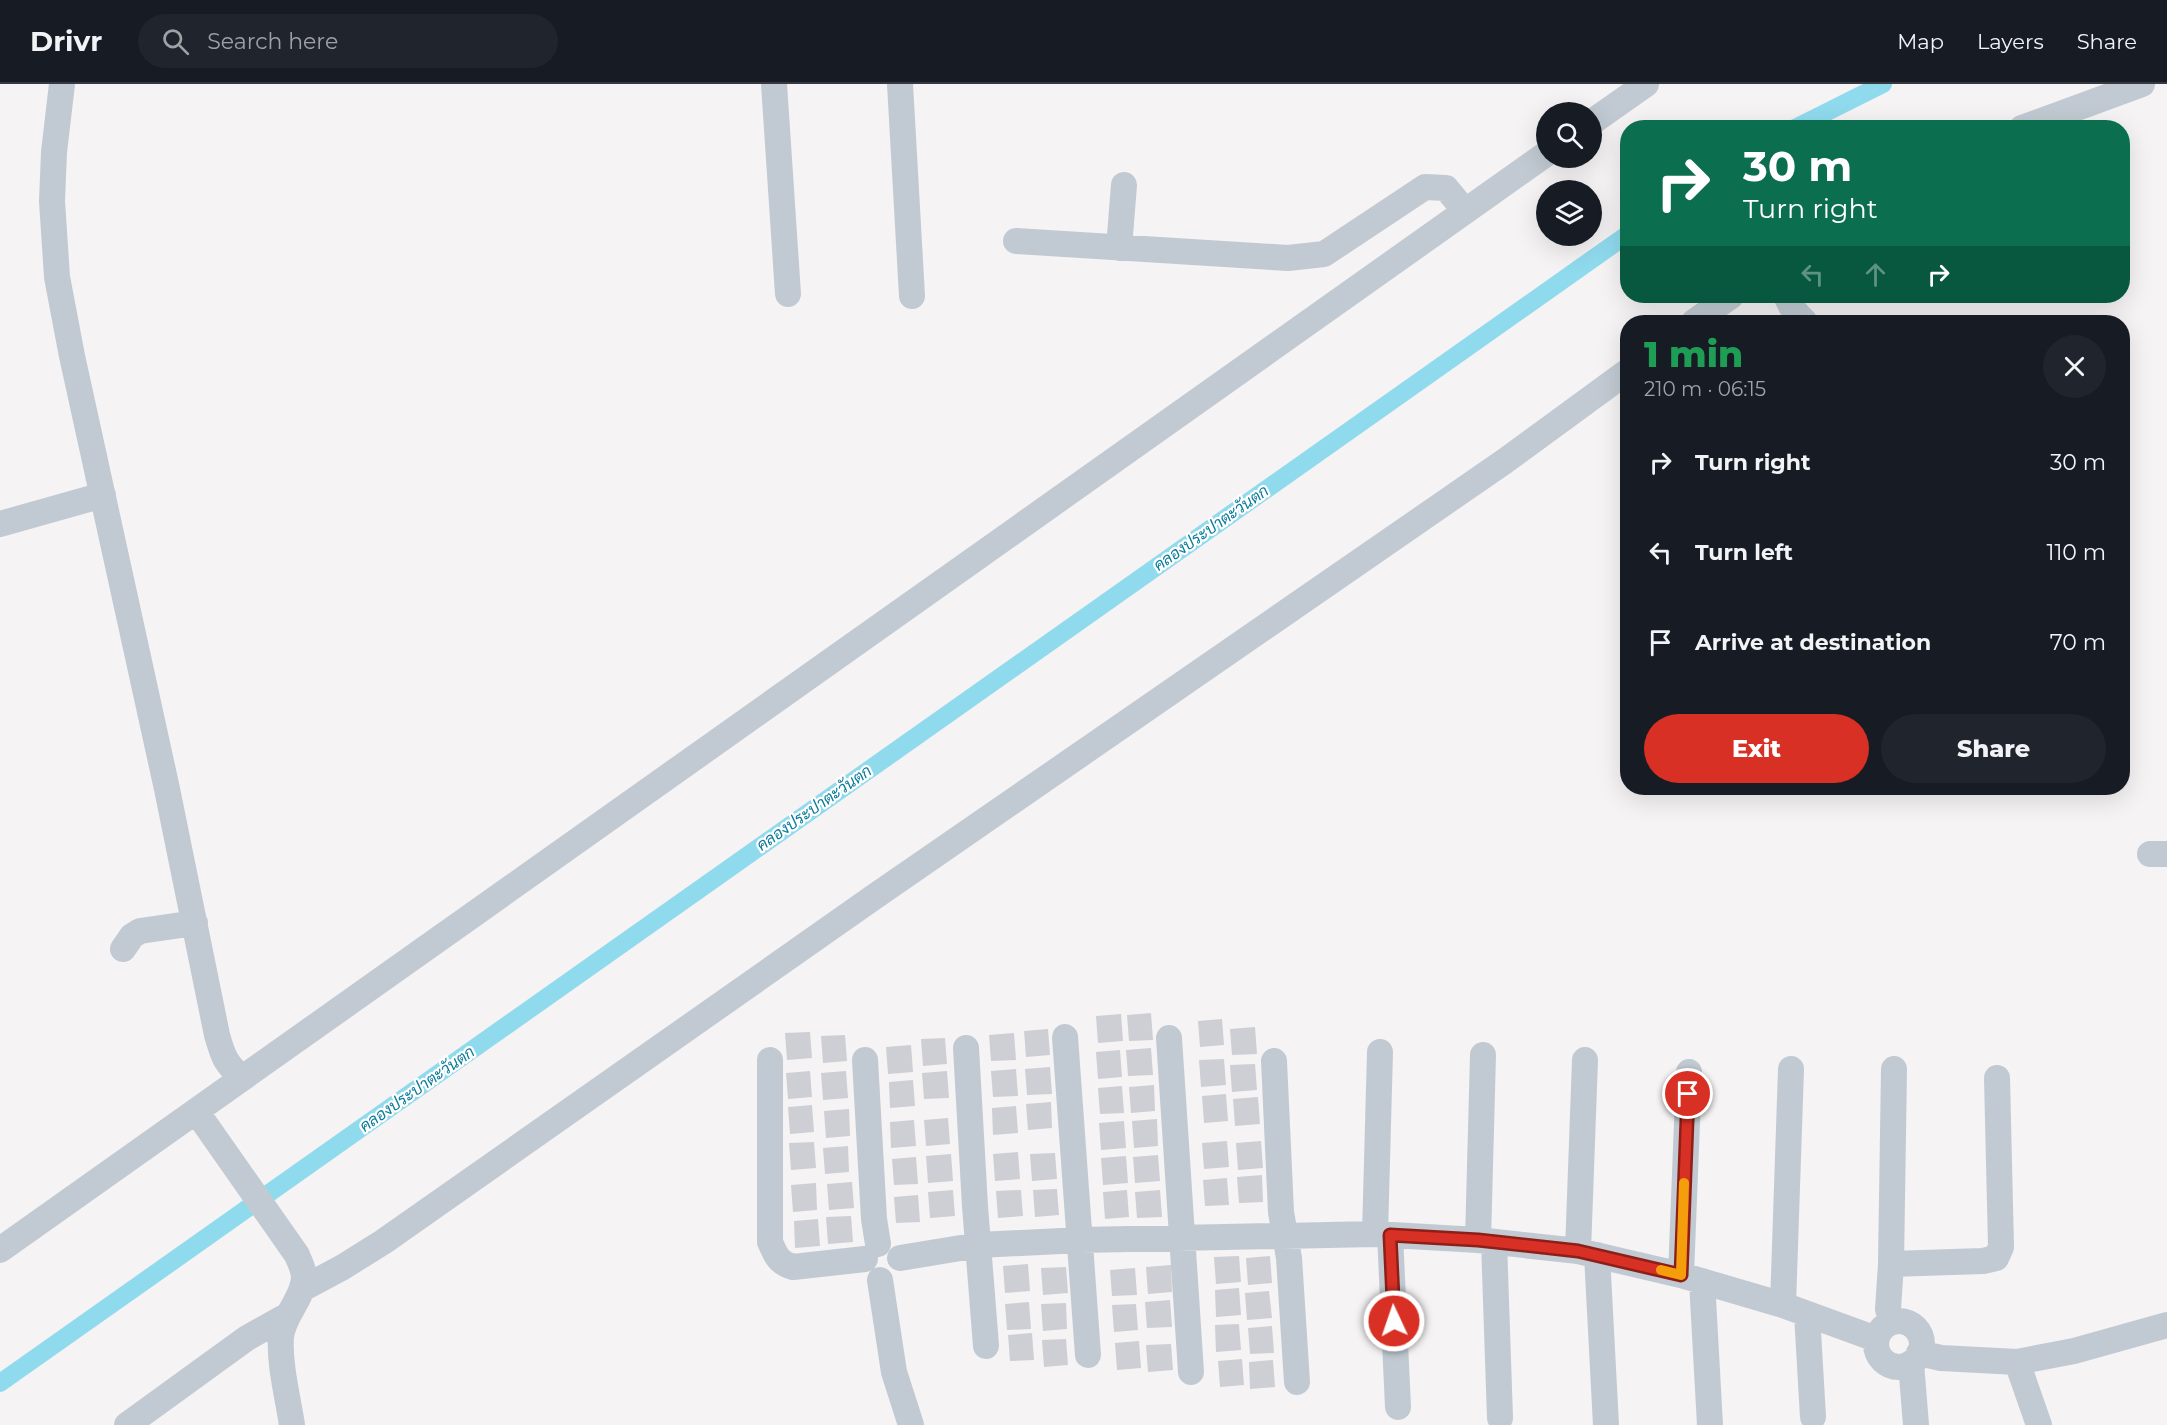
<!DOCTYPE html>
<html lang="en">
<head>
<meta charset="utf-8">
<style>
	:root { --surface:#171b24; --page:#20242c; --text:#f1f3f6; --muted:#9ea1a6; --line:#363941; --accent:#d93025 }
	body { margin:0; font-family:Montserrat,Sarabun,sans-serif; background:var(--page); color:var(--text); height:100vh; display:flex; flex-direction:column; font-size:22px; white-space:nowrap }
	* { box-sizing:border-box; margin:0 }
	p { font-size:20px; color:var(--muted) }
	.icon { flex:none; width:33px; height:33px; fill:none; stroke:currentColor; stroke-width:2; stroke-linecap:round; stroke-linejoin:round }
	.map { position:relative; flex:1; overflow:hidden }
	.panel { position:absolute; left:1620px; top:231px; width:510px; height:480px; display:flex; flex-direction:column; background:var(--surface); border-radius:24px; box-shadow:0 6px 24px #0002 }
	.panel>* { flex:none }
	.guide { position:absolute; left:1620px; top:36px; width:510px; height:183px; border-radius:24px; box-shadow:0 6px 24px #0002; background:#0b6e4f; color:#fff; overflow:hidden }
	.fabs { position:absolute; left:1536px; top:18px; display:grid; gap:12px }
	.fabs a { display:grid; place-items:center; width:66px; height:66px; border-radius:50%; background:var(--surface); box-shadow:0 6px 24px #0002; font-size:30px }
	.pin { position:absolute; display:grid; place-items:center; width:51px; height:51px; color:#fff; margin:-26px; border:3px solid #fff; border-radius:50%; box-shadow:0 2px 6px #0007 }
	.me { position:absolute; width:66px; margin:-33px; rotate:357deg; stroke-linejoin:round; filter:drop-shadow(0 0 4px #0008) }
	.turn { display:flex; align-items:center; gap:21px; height:126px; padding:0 24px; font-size:27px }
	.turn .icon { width:78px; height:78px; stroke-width:2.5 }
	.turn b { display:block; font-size:42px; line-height:51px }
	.lanes { display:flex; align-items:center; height:57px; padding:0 24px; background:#0003; justify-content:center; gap:30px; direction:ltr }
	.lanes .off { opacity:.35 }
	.round { display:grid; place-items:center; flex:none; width:63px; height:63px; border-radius:32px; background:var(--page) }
	.headline { display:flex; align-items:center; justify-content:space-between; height:102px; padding:0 24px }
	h1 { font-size:36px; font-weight:800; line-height:45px; color:#1e9e55 }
	.action { display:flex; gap:12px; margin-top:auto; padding:12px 24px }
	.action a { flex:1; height:69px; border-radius:36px; background:var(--accent); color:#fff; font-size:24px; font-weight:800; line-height:69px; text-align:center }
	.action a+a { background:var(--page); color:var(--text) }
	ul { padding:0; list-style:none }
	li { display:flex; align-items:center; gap:18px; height:90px; padding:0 24px }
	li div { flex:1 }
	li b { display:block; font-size:22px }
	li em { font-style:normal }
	header { display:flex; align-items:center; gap:36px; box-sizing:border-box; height:84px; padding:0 30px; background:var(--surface); border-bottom:2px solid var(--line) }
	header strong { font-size:28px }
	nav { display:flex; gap:33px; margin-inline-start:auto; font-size:21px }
	.search { width:420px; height:54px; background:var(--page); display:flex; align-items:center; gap:15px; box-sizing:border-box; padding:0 21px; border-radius:33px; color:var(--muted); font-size:22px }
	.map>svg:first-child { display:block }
</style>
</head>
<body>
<header>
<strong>Drivr</strong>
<div class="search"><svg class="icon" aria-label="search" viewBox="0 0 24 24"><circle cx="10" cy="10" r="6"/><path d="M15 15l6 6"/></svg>Search here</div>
<nav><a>Map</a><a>Layers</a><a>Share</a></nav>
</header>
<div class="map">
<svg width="2167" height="1341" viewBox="0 0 2167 1341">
	<rect width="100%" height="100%" fill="#f5f3f3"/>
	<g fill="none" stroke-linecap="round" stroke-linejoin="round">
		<path stroke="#90daee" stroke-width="18" d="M1795 44 1883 0
			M0 1299 1628 150"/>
	</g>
	<path fill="#cdcfd5" d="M1151 929 1153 956 1129 957 1127 931Z
		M1121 930 1123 957 1098 959 1096 932Z
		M1222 935 1224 961 1200 963 1198 937Z
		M1255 943 1257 970 1232 971 1230 945Z
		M1048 945 1050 971 1026 973 1024 947Z
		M810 948 812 974 787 976 785 949Z
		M1014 949 1016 976 991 977 989 951Z
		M845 951 847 977 823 979 821 952Z
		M945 954 947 980 923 982 921 955Z
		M911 961 913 988 888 990 886 963Z
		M1151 964 1153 991 1128 992 1126 966Z
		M1120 966 1122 993 1098 995 1096 968Z
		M1224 975 1226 1001 1201 1003 1199 976Z
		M1255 980 1257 1006 1232 1008 1230 981Z
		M1050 983 1052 1010 1027 1011 1025 985Z
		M1016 985 1018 1012 993 1013 991 987Z
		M810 987 812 1013 788 1015 786 989Z
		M846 987 848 1014 823 1016 821 989Z
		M947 987 949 1014 924 1015 922 989Z
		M913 996 915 1022 890 1024 889 998Z
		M1154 1001 1155 1027 1131 1029 1129 1003Z
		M1122 1002 1124 1029 1100 1030 1098 1004Z
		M1226 1010 1228 1037 1204 1039 1202 1012Z
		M1258 1013 1260 1040 1235 1042 1233 1015Z
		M1051 1018 1052 1044 1028 1046 1026 1020Z
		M812 1021 814 1048 790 1050 788 1023Z
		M1016 1022 1018 1049 993 1051 992 1024Z
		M849 1025 850 1052 826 1054 824 1027Z
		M948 1034 950 1060 926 1062 924 1036Z
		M1157 1035 1158 1062 1134 1064 1132 1037Z
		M914 1036 916 1062 891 1064 890 1038Z
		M1124 1037 1126 1064 1101 1066 1099 1039Z
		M1227 1057 1229 1083 1204 1085 1202 1059Z
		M1261 1057 1263 1084 1238 1086 1236 1059Z
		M814 1058 816 1084 791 1086 789 1059Z
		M848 1062 849 1088 825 1090 823 1064Z
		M1018 1068 1020 1095 995 1097 993 1070Z
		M1055 1069 1057 1095 1032 1097 1030 1070Z
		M951 1070 953 1097 928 1099 926 1072Z
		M1158 1071 1160 1097 1135 1099 1133 1073Z
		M1126 1072 1128 1099 1103 1101 1101 1074Z
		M916 1073 918 1100 894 1101 892 1075Z
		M1262 1091 1263 1118 1239 1119 1237 1093Z
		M1227 1094 1229 1121 1205 1122 1203 1096Z
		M852 1098 854 1124 829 1126 827 1100Z
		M816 1099 817 1126 793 1128 791 1101Z
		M1057 1105 1059 1131 1035 1133 1033 1106Z
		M953 1106 955 1132 930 1134 928 1108Z
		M1021 1106 1023 1132 998 1134 996 1107Z
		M1127 1106 1129 1133 1105 1135 1103 1108Z
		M1160 1106 1162 1133 1137 1134 1135 1108Z
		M918 1111 920 1138 896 1139 894 1113Z
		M851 1132 853 1158 828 1160 826 1133Z
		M818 1135 820 1162 795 1164 794 1137Z
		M1239 1172 1241 1198 1216 1200 1214 1173Z
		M1270 1172 1272 1199 1248 1201 1246 1174Z
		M1028 1180 1030 1207 1005 1209 1003 1182Z
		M1171 1181 1172 1208 1148 1210 1146 1183Z
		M1066 1183 1068 1209 1043 1211 1041 1184Z
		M1135 1184 1137 1211 1112 1212 1110 1186Z
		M1239 1204 1241 1231 1216 1233 1215 1206Z
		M1269 1207 1272 1234 1247 1236 1245 1209Z
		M1170 1216 1172 1243 1147 1244 1145 1218Z
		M1029 1218 1031 1245 1007 1246 1005 1220Z
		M1066 1219 1067 1245 1043 1247 1041 1220Z
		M1136 1220 1138 1246 1114 1248 1112 1221Z
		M1239 1240 1241 1266 1216 1268 1215 1241Z
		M1272 1242 1274 1269 1250 1270 1248 1244Z
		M1032 1249 1034 1276 1010 1277 1008 1251Z
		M1066 1255 1068 1281 1044 1283 1042 1256Z
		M1139 1257 1141 1284 1117 1286 1115 1259Z
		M1171 1260 1173 1286 1148 1288 1146 1261Z
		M1242 1275 1244 1301 1220 1303 1218 1277Z
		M1273 1276 1275 1303 1250 1305 1249 1278Z"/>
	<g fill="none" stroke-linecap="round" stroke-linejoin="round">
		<path stroke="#c1cad2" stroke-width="26" d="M62 0 54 68 52 117 57 193 72 272 167 705 217 951C223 972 225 979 242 994
			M774 0 788 210
			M900 0 912 212
			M1592 38 1646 0
			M2022 44 2142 0
			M1016 157 1288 174 1324 170 1425 103 1446 104 1465 127
			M1119 164 1124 101
			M1786 212 1792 224 1805 238
			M1694 238 1731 212
			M0 440 103 411
			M2150 770H2167
			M123 865 132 852 140 847 195 839
			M1065 953 1088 1271
			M1169 954 1191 1288
			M966 964 975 1122 986 1262
			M770 976V1158C776 1172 779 1179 793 1183L865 1175
			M865 976 874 1135 878 1160
			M1274 977 1281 1128 1289 1174 1297 1298
			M196 1027 297 1171C299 1177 304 1185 304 1193 304 1214 283 1231 281 1253 279 1280 288 1314 292 1341
			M1375 1150 1380 968
			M1390 1151 1398 1323
			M1478 1156 1483 971
			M1494 1158 1500 1334
			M0 1166 1546 70
			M1578 1167 1585 976
			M1597 1171 1606 1341
			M900 1174 979 1161 1081 1156 1375 1150 1478 1156 1578 1167 1681 1191 1783 1221 1876 1255
			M1891 1180 1983 1177 1996 1174 2001 1163 1997 994
			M1681 1191 1689 988
			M880 1196 894 1288 911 1341
			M1702 1197 1710 1341
			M302 1205 343 1183 383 1158 874 813 1505 377 1628 287
			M1783 1221 1791 985
			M1807 1230 1813 1333
			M1876 1260a23 23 0 1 1 46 0a23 23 0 1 1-46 0Z
			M1891 1238 1888 1225 1891 1180 1894 985
			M1919 1269 1941 1274 2017 1278 2074 1267 2167 1241
			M2017 1278 2039 1341
			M1911 1279 1916 1341
			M127 1341 247 1254 288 1231"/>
	</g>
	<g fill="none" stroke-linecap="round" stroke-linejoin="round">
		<defs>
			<path id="route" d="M1394 1237 1390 1151 1478 1156 1578 1167 1681 1191 1688 1010"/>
		</defs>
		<use href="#route" stroke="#8d1f18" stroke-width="15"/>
		<use href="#route" stroke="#d93025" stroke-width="10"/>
		<path stroke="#f59e0b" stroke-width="10" d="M1661 1186 1681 1191 1684 1099"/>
	</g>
	<g text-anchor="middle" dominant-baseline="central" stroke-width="4.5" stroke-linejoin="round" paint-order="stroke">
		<g font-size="16" font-style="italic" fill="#0c7c9b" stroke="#fff">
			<text transform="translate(1211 444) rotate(-35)">คลองประปาตะวันตก</text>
			<text transform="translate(814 724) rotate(-35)">คลองประปาตะวันตก</text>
			<text transform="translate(417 1005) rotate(-35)">คลองประปาตะวันตก</text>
		</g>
	</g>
</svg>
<div class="fabs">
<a><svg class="icon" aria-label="search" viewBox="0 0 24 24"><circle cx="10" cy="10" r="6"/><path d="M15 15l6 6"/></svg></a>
<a><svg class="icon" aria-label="layers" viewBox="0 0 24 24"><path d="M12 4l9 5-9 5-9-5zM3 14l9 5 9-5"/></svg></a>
</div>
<div class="pin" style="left:1688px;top:1010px;background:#d93025"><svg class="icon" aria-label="arrive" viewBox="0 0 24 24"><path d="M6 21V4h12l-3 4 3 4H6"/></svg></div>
<svg class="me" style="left:1394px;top:1237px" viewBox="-20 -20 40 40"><circle r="17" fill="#d93025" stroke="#fff" stroke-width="3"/><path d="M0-11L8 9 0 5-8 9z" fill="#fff"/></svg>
<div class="guide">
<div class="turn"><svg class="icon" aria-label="right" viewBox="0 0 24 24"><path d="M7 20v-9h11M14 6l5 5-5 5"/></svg><div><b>30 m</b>Turn right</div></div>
<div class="lanes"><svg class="icon off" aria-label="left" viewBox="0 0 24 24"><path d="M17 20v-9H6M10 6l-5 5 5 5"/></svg><svg class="icon off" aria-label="ahead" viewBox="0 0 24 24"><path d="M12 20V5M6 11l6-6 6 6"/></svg><svg class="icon" aria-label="right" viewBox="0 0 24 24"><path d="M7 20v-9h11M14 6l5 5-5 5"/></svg></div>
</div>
<section class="panel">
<div class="headline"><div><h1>1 min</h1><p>210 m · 06:15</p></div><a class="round"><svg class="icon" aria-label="close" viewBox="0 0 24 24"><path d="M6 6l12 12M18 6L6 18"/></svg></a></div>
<ul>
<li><svg class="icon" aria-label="right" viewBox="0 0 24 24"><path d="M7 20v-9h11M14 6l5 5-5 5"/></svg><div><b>Turn right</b></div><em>30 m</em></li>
<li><svg class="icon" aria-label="left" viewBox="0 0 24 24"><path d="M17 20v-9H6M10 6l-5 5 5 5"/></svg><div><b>Turn left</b></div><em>110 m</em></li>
<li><svg class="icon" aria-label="arrive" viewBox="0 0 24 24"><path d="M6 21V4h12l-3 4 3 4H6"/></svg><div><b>Arrive at destination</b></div><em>70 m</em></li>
</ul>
<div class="action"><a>Exit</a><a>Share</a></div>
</section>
</div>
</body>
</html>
